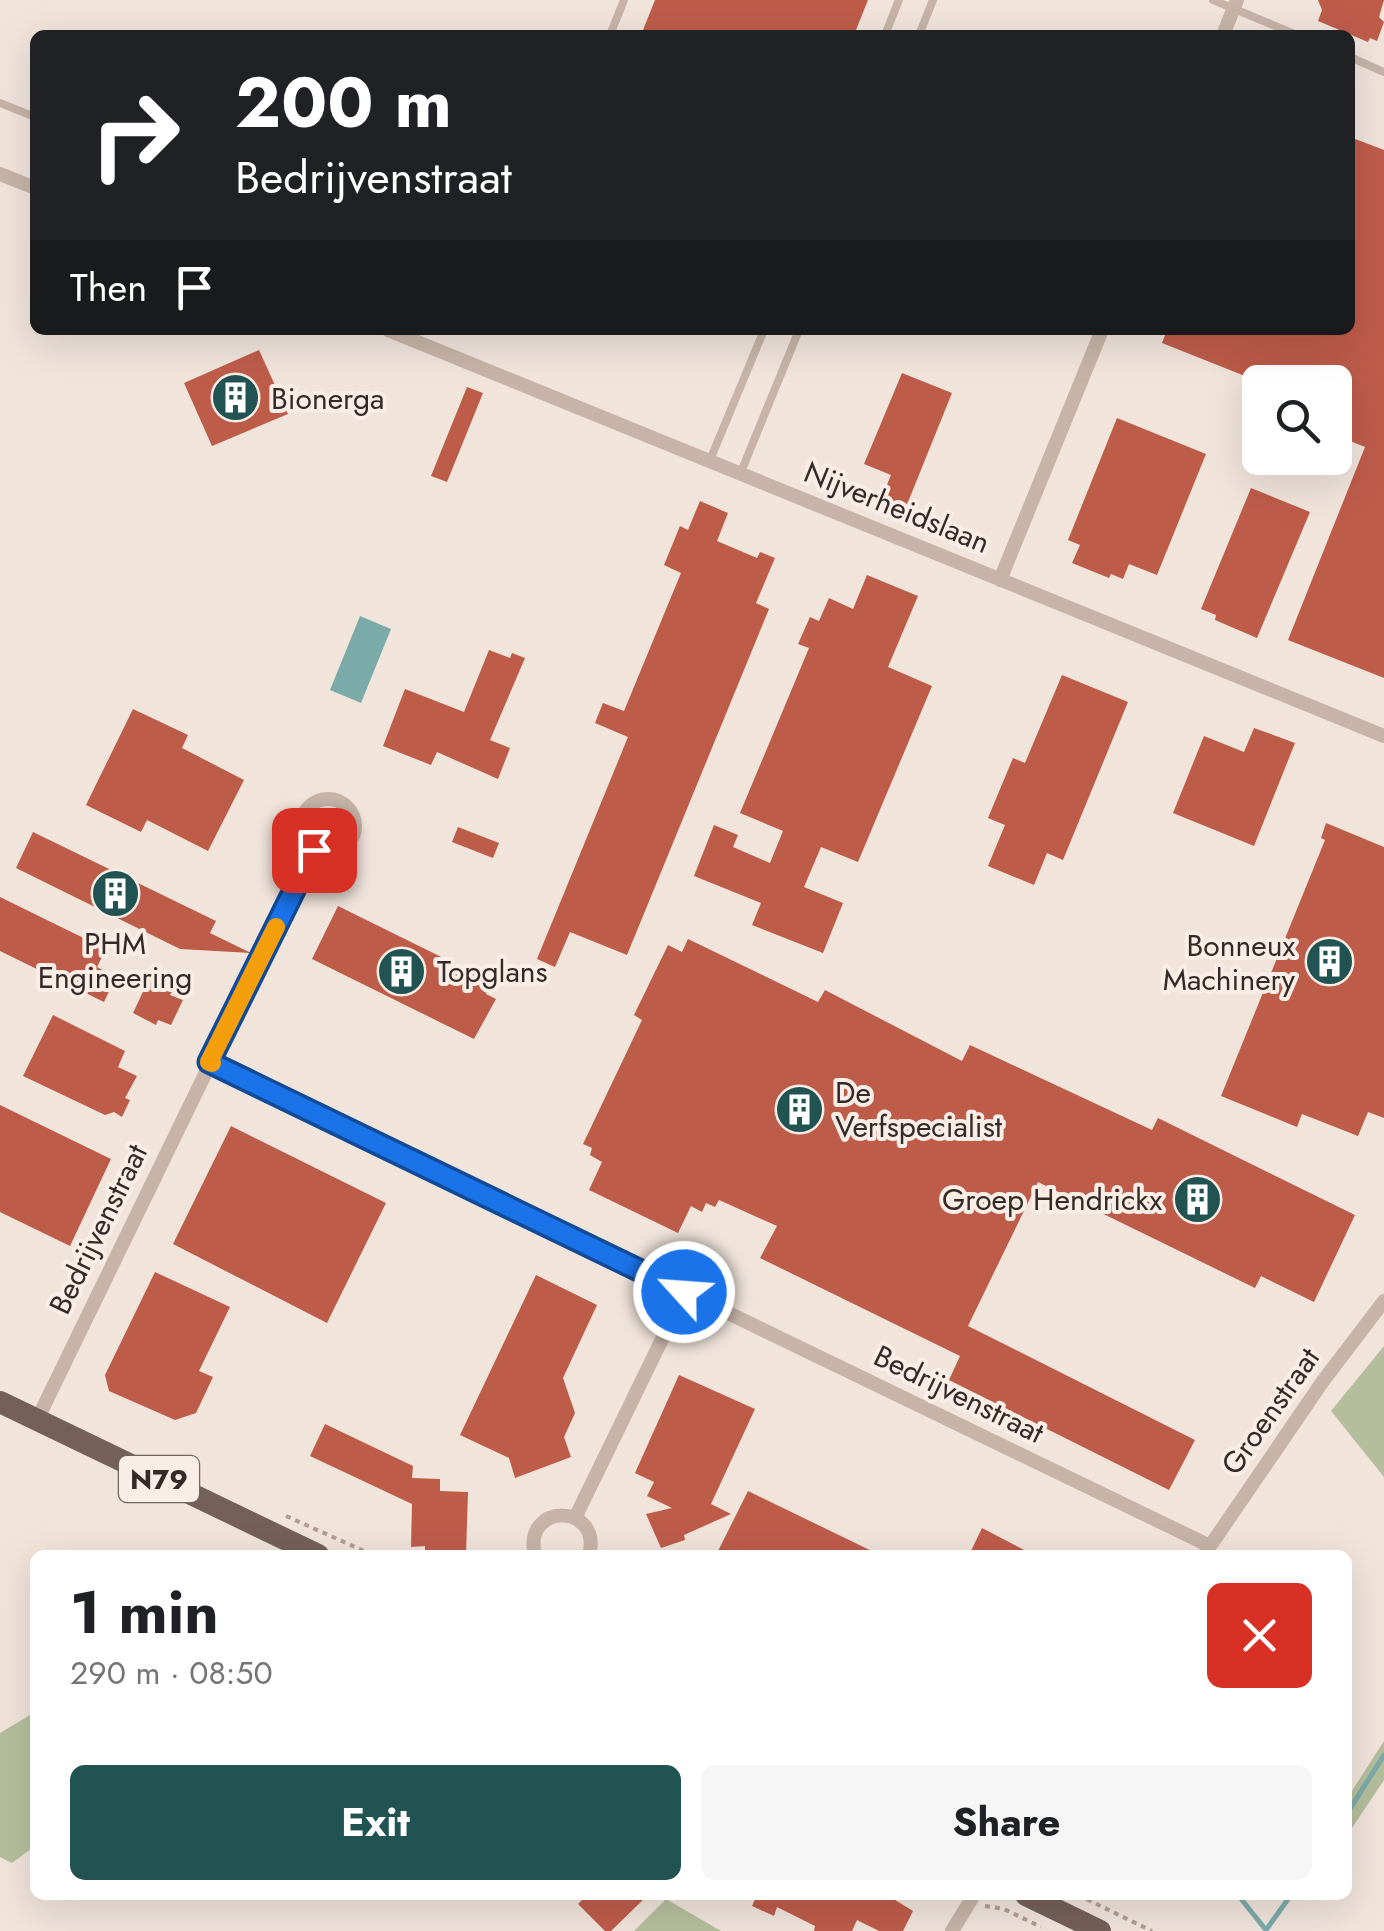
<!DOCTYPE html>
<html lang="en">
<head>
<meta charset="utf-8">
<style>
	:root { --surface:#fff; --page:#f6f6f6; --text:#202124; --muted:#757577; --accent:#205352 }
	body { margin:0; font-family:Jost,sans-serif; background:var(--page); color:var(--text); height:100vh; display:flex; flex-direction:column; font-size:38px; white-space:nowrap }
	* { box-sizing:border-box; margin:0 }
	p { font-size:32px; color:var(--muted) }
	.icon { flex:none; width:55px; height:55px; fill:none; stroke:currentColor; stroke-width:2; stroke-linecap:round; stroke-linejoin:round }
	.map { position:relative; flex:1; overflow:hidden }
	.panel { position:absolute; left:30px; top:1550px; width:1322px; height:350px; display:flex; flex-direction:column; background:var(--surface); border-radius:15px; box-shadow:0 10px 40px #0002 }
	.panel>* { flex:none }
	.top-card { position:absolute; left:30px; top:30px; width:1325px; height:305px; border-radius:15px; box-shadow:0 10px 40px #0002; background:#202124; color:#fff; overflow:hidden }
	.tools { position:absolute; left:1242px; top:365px; display:grid; gap:20px }
	.tools a { display:grid; place-items:center; width:110px; height:110px; border-radius:15px; background:var(--surface); box-shadow:0 10px 40px #0002; font-size:50px }
	.pin { position:absolute; display:grid; place-items:center; width:85px; height:85px; color:#fff; margin:-42px; border-radius:20px; box-shadow:0 5px 15px #0006 }
	.me { position:absolute; width:110px; margin:-55px; rotate:296deg; stroke-linejoin:round; filter:drop-shadow(0 0 8px #0008) }
	.turn { display:flex; align-items:center; gap:35px; height:210px; padding:0 40px; font-size:45px }
	.turn .icon { width:130px; height:130px; stroke-width:2.5 }
	.turn b { display:block; font-size:70px; line-height:85px }
	.then { display:flex; align-items:center; height:95px; padding:0 40px; background:#0003; gap:20px; font-size:38px }
	.round { display:grid; place-items:center; flex:none; width:105px; height:105px; border-radius:15px; background:var(--page) }
	.overview { display:flex; align-items:center; justify-content:space-between; height:170px; padding:0 40px }
	h1 { font-size:60px; font-weight:700; line-height:75px }
	.action { display:flex; gap:20px; margin-top:auto; padding:20px 40px }
	.action a { flex:1; height:115px; border-radius:15px; background:var(--accent); color:#fff; font-size:40px; font-weight:700; line-height:115px; text-align:center }
	.action a+a { background:var(--page); color:var(--text) }
	.map>svg:first-child { display:block }
</style>
</head>
<body>
<div class="map">
<svg width="1384" height="1931" viewBox="0 0 1384 1931">
	<rect width="100%" height="100%" fill="#f0e4db"/>
	<path fill="#b5be9c" d="M1384 1346V1477L1331 1411Z
		M35 1712V1846L12 1863 0 1857V1733Z
		M1384 1741V1780L1348 1834V1797Z
		M666 1899 721 1931H634Z"/>
	<path fill="#7baba9" d="M360 616 391 629 361 703 330 690Z"/>
	<g fill="none" stroke-linecap="round" stroke-linejoin="round">
		<path stroke="#7baba9" stroke-width="5" d="M1348 1812 1384 1755
			M1238 1895 1266 1930 1291 1895"/>
	</g>
	<path fill="#be5c4a" d="M655 0H868L854 35H641Z
		M1318 0H1384L1379 17 1384 22 1377 41 1370 38 1368 42 1318 21 1322 10Z
		M1350 137 1384 150V678L1288 640 1365 447 1335 435V382H1260L1162 343 1167 330H1350Z
		M259 350 288 414 212 446 184 383Z
		M902 373 952 393 906 507 882 497 891 475 864 464Z
		M467 387 483 393 447 482 431 476Z
		M1117 418 1206 454 1157 575 1129 564 1123 579 1111 574 1109 578 1072 563 1080 545 1068 540Z
		M1251 488 1310 512 1257 638 1215 620 1216 615 1201 609Z
		M700 501 728 513 717 541 757 558 760 552 775 558 756 603 769 609 627 955 570 932 555 967 537 959 628 737 595 723 603 703 624 711 681 573 664 565 680 526 688 530Z
		M867 575 918 596 888 667 932 686 858 862 821 847 804 887 843 903 823 953 752 925 761 903 694 876 714 825 738 835 733 847 770 863 783 831 740 813 809 648 798 644 810 617 819 621 829 598 853 609Z
		M489 650 510 658 512 653 525 658 490 740 510 748 498 779 437 752 431 765 383 746 405 689 464 712Z
		M1062 675 1128 702 1063 860 1047 853 1034 885 988 866 1005 825 988 818 1013 758 1025 763Z
		M133 709 188 735 182 748 244 780 208 851 147 820 141 832 86 805Z
		M1254 728 1295 743 1254 846 1173 813 1204 736 1244 752Z
		M1326 823 1384 847V1118L1368 1112 1358 1136 1302 1114 1297 1127 1221 1096 1325 840 1321 838Z
		M458 827 499 843 493 858 452 842Z
		M33 832 216 921 210 933 251 953 180 949 16 868Z
		M0 897 106 949 97 967 116 977 104 1002 0 951Z
		M338 906 492 982 486 994 496 999 474 1039 312 959Z
		M688 939 818 1002 825 990 962 1061 970 1045 1152 1130 1158 1118 1355 1215 1314 1302 1261 1276 1255 1288 1038 1182 968 1326 1195 1440 1169 1490 949 1380 960 1356 760 1258 777 1226 719 1200 715 1207 706 1203 702 1212 691 1206 678 1233 589 1190 602 1162 590 1155 592 1148 583 1144 642 1020 634 1015 668 945 682 952Z
		M149 979 173 990 170 995 183 1000 171 1025 158 1020 156 1025 133 1013Z
		M53 1015 125 1051 118 1067 137 1076 125 1098 130 1100 122 1117 114 1112 105 1115 23 1076Z
		M0 1105 111 1159 70 1246 0 1212Z
		M231 1126 386 1203 327 1323 173 1244Z
		M155 1272 230 1307 199 1371 213 1377 196 1413 175 1420 109 1391 105 1375Z
		M536 1275 597 1305 563 1378 575 1413 564 1437 571 1457 515 1478 509 1458 460 1435Z
		M679 1375 755 1409 711 1504 731 1514 684 1535 685 1540 661 1548 646 1514 672 1508 647 1496 654 1482 635 1473Z
		M325 1424 413 1466 412 1478 440 1479V1491L468 1492 466 1555 425 1553V1546L411 1547 412 1504 310 1456Z
		M748 1491 880 1555H716Z
		M982 1528 1034 1555H969Z
		M587 1895H648L611 1931H605L578 1904Z
		M751 1895H887L913 1911 903 1931H879L857 1920 852 1931H814L815 1926 777 1907 774 1916 752 1906 756 1897Z"/>
	<g fill="none" stroke-linecap="round" stroke-linejoin="round">
		<path stroke="#b39d92" stroke-width="4" stroke-dasharray="5 5" stroke-linecap="butt" d="M286 1516 373 1555
			M1078 1895 1152 1931
			M985 1906 1004 1909 1041 1927"/>
		<path stroke="#c7b3a7" stroke-width="8" d="M1213 0 1297 35
			M610 35 624 0
			M885 35 899 0
			M919 35 933 0
			M1350 57 1384 72
			M0 103 35 117
			M710 460 764 330
			M741 472 799 330"/>
		<path stroke="#c7b3a7" stroke-width="14" d="M1223 35 1237 0
			M0 174 35 188
			M388 330 1384 736
			M1000 580 1102 330
			M301 826a27 27 0 1 1 54 0a27 27 0 1 1-54 0Z
			M209 1062 1210 1546
			M37 1420 314 850
			M575 1518 685 1292
			M535 1555C522 1502 603 1503 589 1555
			M1204 1555 1323 1381 1384 1301
			M952 1931 974 1895"/>
		<path stroke="#756059" stroke-width="22" d="M0 1402 318 1555
			M1026 1895 1100 1931"/>
	</g>
	<g fill="none" stroke-linecap="round" stroke-linejoin="round">
		<defs>
			<path id="route" d="M314 850 209 1062 684 1292"/>
		</defs>
		<use href="#route" stroke="#114b97" stroke-width="25"/>
		<use href="#route" stroke="#1a73e8" stroke-width="18"/>
		<path stroke="#f59e0b" stroke-width="18" d="M212 1063 209 1062 276 927"/>
	</g>
	<defs>
		<symbol id="building-disc" viewBox="-11 -11 22 22"><circle r="9.5" fill="#205352" stroke="#f8eee7"/><path d="M-4-6H4V6H1V3H-1V6H-4ZM-2.5-4.3h1.7v1.8h-1.7ZM.8-4.3h1.7v1.8H.8ZM-2.5-1h1.7V.8h-1.7ZM.8-1h1.7V.8H.8Z" fill="#fff"/></symbol>
	</defs>
	<g fill-rule="evenodd">
		<use href="#building-disc" x="208" y="370" width="55" height="55"/>
		<use href="#building-disc" x="88" y="866" width="55" height="55"/>
		<use href="#building-disc" x="1302" y="934" width="55" height="55"/>
		<use href="#building-disc" x="374" y="944" width="55" height="55"/>
		<use href="#building-disc" x="772" y="1082" width="55" height="55"/>
		<use href="#building-disc" x="1170" y="1172" width="55" height="55"/>
	</g>
	<g text-anchor="middle" dominant-baseline="central" stroke-width="8" stroke-linejoin="round" paint-order="stroke">
		<rect fill="#f8eee7" stroke="#6f6561" stroke-width="2.5" x="119" y="1456" width="80" height="46" rx="8"/>
		<g font-size="28" font-weight="bold" fill="#342a27">
			<text x="159" y="1479">N79</text>
		</g>
		<g font-size="30" fill="#342a27" stroke="#f8eee7" text-anchor="start">
			<text x="271" y="398">Bionerga</text>
			<text x="115" y="943" text-anchor="middle">PHM<tspan x="115" dy="34">Engineering</tspan></text>
			<text x="1295" y="945" text-anchor="end">Bonneux<tspan x="1295" dy="34">Machinery</tspan></text>
			<text x="437" y="971">Topglans</text>
			<text x="835" y="1092">De<tspan x="835" dy="34">Verfspecialist</tspan></text>
			<text x="1162" y="1199" text-anchor="end">Groep Hendrickx</text>
		</g>
		<g font-size="30" fill="#342a27" stroke="#f8eee7">
			<text transform="translate(897 507) rotate(22)">Nijverheidslaan</text>
			<text transform="translate(98 1229) rotate(-64)">Bedrijvenstraat</text>
			<text transform="translate(959 1394) rotate(26)">Bedrijvenstraat</text>
			<text transform="translate(1270 1411) rotate(-55)">Groenstraat</text>
		</g>
	</g>
</svg>
<div class="tools">
<a><svg class="icon" aria-label="search" viewBox="0 0 24 24"><circle cx="10" cy="10" r="6"/><path d="M15 15l6 6"/></svg></a>
</div>
<div class="pin" style="left:314px;top:850px;background:#d93025"><svg class="icon" aria-label="arrive" viewBox="0 0 24 24"><path d="M6 21V4h12l-3 4 3 4H6"/></svg></div>
<svg class="me" style="left:684px;top:1292px" viewBox="-20 -20 40 40"><circle r="17" fill="#1a73e8" stroke="#fff" stroke-width="3"/><path d="M0-11L8 9 0 5-8 9z" fill="#fff"/></svg>
<div class="top-card">
<div class="turn"><svg class="icon" aria-label="right" viewBox="0 0 24 24"><path d="M7 20v-9h11M14 6l5 5-5 5"/></svg><div><b>200 m</b>Bedrijvenstraat</div></div>
<div class="then">Then<svg class="icon" aria-label="arrive" viewBox="0 0 24 24"><path d="M6 21V4h12l-3 4 3 4H6"/></svg></div>
</div>
<section class="panel">
<div class="overview"><div><h1>1 min</h1><p>290 m · 08:50</p></div><a class="round" style="background:#d93025;color:#fff"><svg class="icon" aria-label="close" viewBox="0 0 24 24"><path d="M6 6l12 12M18 6L6 18"/></svg></a></div>
<div class="action"><a>Exit</a><a>Share</a></div>
</section>
</div>
</body>
</html>
